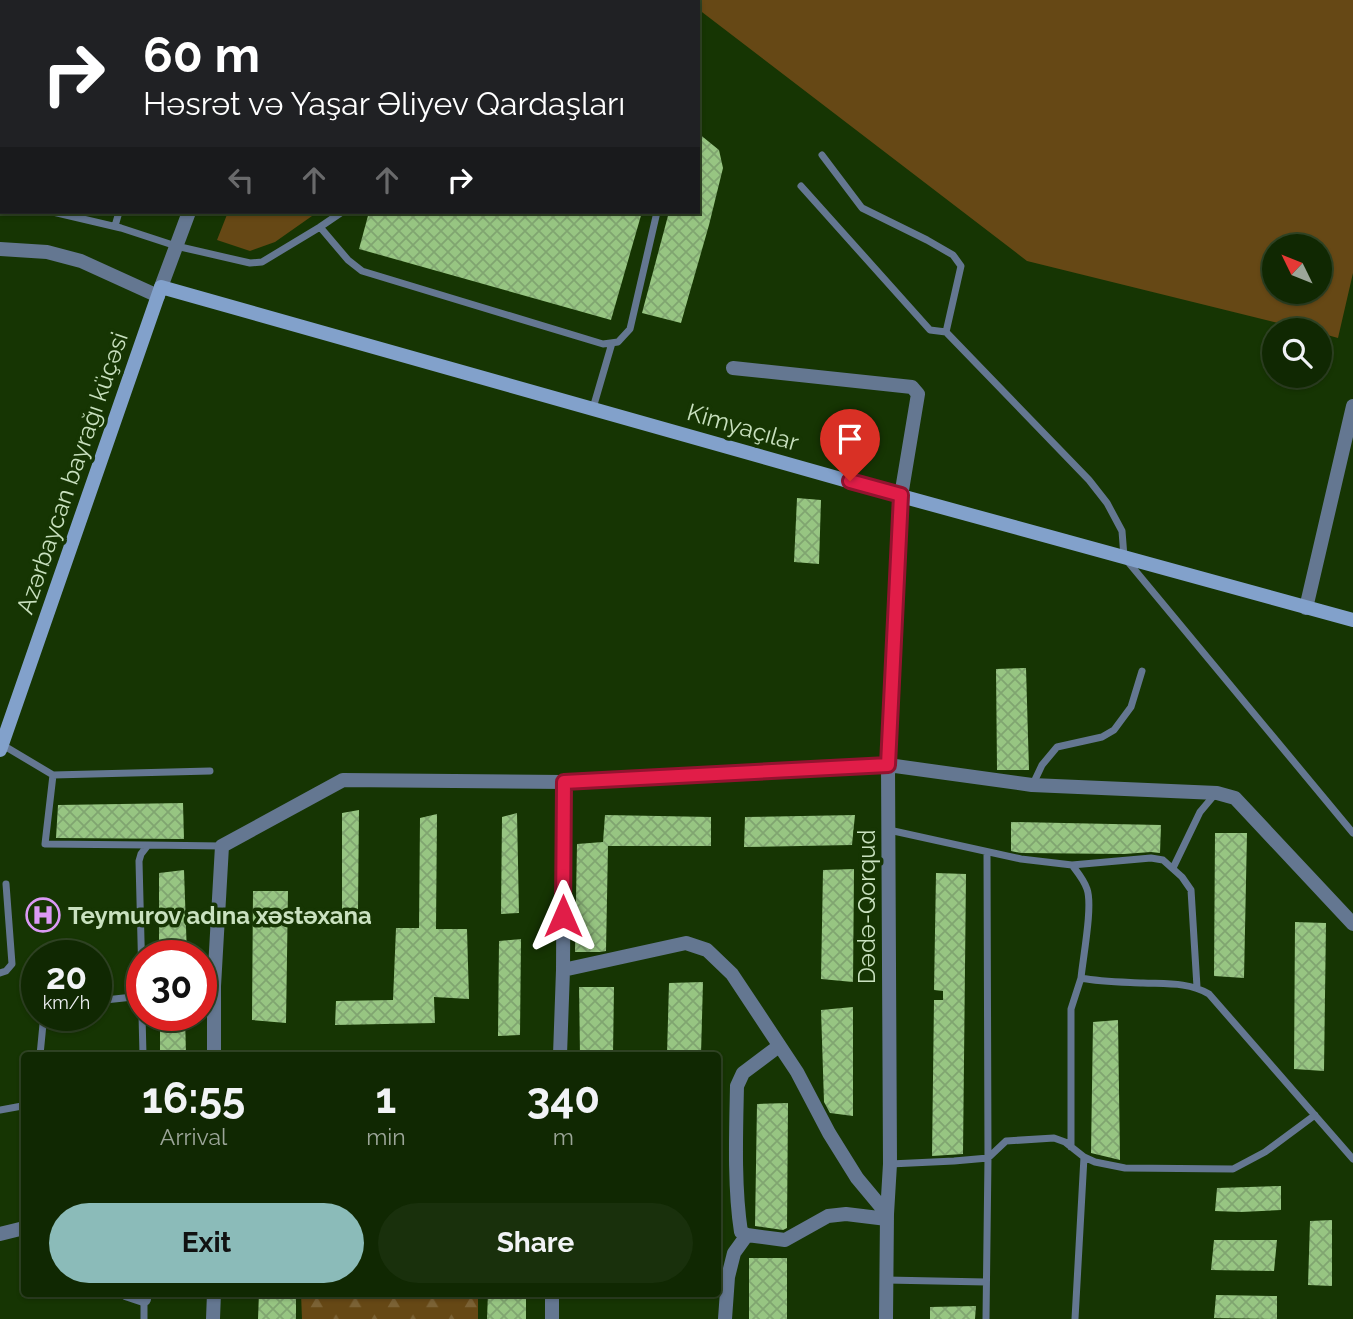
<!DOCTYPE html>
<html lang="en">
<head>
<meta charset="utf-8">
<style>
	:root { --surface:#102802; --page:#19300c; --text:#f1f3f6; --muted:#9ca699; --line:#304424; --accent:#8bbbb9 }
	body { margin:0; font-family:Raleway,sans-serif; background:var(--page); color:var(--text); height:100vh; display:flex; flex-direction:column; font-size:26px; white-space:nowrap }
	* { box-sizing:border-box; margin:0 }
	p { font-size:23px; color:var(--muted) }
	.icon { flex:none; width:38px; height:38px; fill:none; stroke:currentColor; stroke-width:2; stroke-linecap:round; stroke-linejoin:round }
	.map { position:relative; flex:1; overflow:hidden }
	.sheet { position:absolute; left:21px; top:1052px; width:700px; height:245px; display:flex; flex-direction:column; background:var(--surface); border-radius:7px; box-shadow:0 2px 5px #0004,0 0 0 2px var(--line) }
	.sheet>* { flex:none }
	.top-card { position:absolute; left:0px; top:0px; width:700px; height:214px; box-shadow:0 2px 5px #0004,0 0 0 2px var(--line); background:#202124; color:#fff; overflow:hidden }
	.needle { width:46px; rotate:313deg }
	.controls { position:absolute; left:1262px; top:234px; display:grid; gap:14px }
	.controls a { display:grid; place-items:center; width:70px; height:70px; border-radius:50%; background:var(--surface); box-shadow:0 2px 5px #0004,0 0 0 2px var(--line); font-size:35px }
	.speed { position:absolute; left:21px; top:940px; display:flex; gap:14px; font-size:35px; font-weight:700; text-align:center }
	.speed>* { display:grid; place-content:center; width:91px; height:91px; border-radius:50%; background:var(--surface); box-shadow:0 2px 5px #0004,0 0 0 2px var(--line); line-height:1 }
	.speed small { font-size:18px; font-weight:400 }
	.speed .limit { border:10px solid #d22; background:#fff; color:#111 }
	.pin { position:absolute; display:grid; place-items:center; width:60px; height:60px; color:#fff; margin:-72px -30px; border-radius:50% 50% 50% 0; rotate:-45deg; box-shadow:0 0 7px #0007 }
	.pin .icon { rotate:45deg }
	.me { position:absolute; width:77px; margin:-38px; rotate:0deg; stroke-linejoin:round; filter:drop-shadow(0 0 5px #0008) }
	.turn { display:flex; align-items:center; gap:24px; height:147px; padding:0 28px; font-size:32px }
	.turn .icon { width:91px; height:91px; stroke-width:2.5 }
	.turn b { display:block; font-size:49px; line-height:60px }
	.lanes { display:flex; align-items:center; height:66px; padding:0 28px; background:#0003; justify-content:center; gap:35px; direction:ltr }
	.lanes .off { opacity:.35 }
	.eta { display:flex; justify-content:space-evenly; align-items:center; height:119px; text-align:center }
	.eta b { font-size:42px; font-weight:700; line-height:49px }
	.primary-button { display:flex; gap:14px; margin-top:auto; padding:14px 28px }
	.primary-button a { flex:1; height:80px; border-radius:42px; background:var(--accent); color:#111; font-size:28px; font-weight:700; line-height:80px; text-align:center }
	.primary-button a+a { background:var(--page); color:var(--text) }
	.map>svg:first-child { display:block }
</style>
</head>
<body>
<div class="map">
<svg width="1353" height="1319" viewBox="0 0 1353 1319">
	<defs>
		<pattern id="forest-firs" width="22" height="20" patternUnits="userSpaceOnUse" patternTransform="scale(1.75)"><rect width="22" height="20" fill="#664815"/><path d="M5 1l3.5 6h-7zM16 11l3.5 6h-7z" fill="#7b6235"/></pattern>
		<pattern id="building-cross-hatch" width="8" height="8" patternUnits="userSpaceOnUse" patternTransform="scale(1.75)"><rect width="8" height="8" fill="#97c582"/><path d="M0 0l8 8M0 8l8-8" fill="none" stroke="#80a570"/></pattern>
	</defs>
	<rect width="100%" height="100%" fill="#163503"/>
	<path fill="#664815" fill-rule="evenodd" d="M687 0H1353V273L1338 338 1320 333V331H1310L1027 261 698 9V2H689ZM1274 247H1320V292H1274Z
		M228 212H314L312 216 275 242 250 251 217 240Z"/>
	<path fill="url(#forest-firs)" d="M301 1293H478V1319H302Z"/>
	<path fill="url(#building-cross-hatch)" d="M698 133 719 150 723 168 709 225 681 323 642 313 669 212H698Z
		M369 212H642L611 320 359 249Z
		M797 498 821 500 819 564 794 562Z
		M1026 668 1029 770H997L996 669Z
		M183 803 184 839 56 838 58 805Z
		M359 810 358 911H342V813Z
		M517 813 519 913 501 914 502 817Z
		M437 814 436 929H467L469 999 434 997 435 1023 335 1025 336 1001 393 1000 396 928H419L420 818Z
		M605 815 711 817V846H608L606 951 600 952H575L577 844 603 842Z
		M855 815 852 845 744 847 745 817Z
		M1011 822 1161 825 1160 853 1151 852 1124 854 1021 853 1011 851Z
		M1215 833H1247L1244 978 1214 976Z
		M854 869 853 982 821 979 823 870Z
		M184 870 187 956H159V873Z
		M936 873 966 874 963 1154 932 1156 934 1000H943V991L934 990Z
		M253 891H288L286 1023 252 1020Z
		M1295 922 1326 923 1324 1071 1294 1069Z
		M521 939 520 1035 498 1036 499 941Z
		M703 982 701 1055H667L669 983Z
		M579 987H614L613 1055H580Z
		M853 1007V1116L830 1113 824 1102 821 1010Z
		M185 1016 186 1055H160V1018Z
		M1118 1020 1120 1160 1091 1153 1093 1022Z
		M788 1103 787 1228 783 1230 755 1226 757 1104Z
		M1281 1186V1210L1241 1212 1215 1211 1217 1188Z
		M1332 1220V1286L1308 1285 1310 1221Z
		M1214 1240H1277L1274 1271 1211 1270Z
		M749 1258H787V1319H749Z
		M259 1293H296V1319H258Z
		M488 1293H526V1319H487Z
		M1216 1295 1277 1296V1319L1214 1318Z
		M976 1306 975 1319H930V1307Z"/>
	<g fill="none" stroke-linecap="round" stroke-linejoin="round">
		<path stroke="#647791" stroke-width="7" d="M60 1 62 2
			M114 2 115 0
			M167 2V0
			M223 2 224 0
			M0 8 2 3
			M822 155 862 208 927 240 953 255 961 266 946 332
			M801 186 930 330 946 332 1089 480 1107 503 1122 531 1124 557 1353 833
			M0 195 2 196
			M53 212 121 228 176 246 250 263 262 262 320 227 342 212
			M115 226 119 212
			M320 227 348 260 362 271 603 344 618 342 630 329 657 212
			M593 408 612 343
			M1 744 53 775 45 844 148 845
			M53 775 210 771
			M1033 784 1042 765 1057 747 1102 737 1114 730 1131 707 1142 671
			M889 830 1021 859 1072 865C1078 873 1084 880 1087 889 1093 906 1083 957 1081 978 1101 982 1122 982 1143 983 1165 984 1189 982 1209 994L1353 1159
			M1072 865 1151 858 1163 860 1182 877 1191 890 1197 987
			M1173 868 1200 812 1216 793
			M0 973 6 971 12 964 6 884
			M142 980 139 861 141 854 148 845 222 846
			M96 1001 142 996
			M142 1015 143 1055
			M40 1055 43 1024 47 1015
			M0 1110 22 1106 24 1103
			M1071 1147V1009L1081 978
			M890 1164 954 1161 988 1158 1006 1141 1054 1138 1065 1142 1084 1157 1095 1162 1125 1168 1233 1169 1265 1152 1315 1115
			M886 1280 986 1282
			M144 1299V1319
			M986 1319 988 1158 987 852
			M1075 1319 1084 1157"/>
		<path stroke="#647791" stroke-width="14" d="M265 2 266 0
			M0 249 47 252 81 261 158 296
			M161 287 189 212
			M733 368 912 387 918 394 901 496 888 765 890 1164 887 1214 886 1319
			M1306 608 1353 406
			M563 970 686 943 707 950 732 974 797 1072 829 1133 857 1178 887 1214
			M779 1046 743 1073 737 1086C736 1132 734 1187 741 1232L747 1235 785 1240 828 1216 846 1214 887 1219
			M214 1055V986L222 846 343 780 564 782 888 765 1032 785 1217 793 1235 798 1353 924
			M560 1055 563 970 564 782
			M0 1234 24 1228
			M126 1293 144 1299
			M213 1319 214 1293
			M552 1319V1293
			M725 1319 728 1277 734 1253 747 1235"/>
		<path stroke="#82a1cb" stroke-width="14" d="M0 750 161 287 901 496 1353 620"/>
	</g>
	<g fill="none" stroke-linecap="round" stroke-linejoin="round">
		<defs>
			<path id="route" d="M563 916 564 782 888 765 901 495 850 481"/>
		</defs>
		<use href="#route" stroke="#92132f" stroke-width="18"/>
		<use href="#route" stroke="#e11d48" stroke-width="12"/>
	</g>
	<defs>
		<symbol id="hospital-ring" viewBox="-11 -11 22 22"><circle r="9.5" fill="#163503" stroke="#db99f5" stroke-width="1.5"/><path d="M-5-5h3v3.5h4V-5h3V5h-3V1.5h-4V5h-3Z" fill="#db99f5"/></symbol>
	</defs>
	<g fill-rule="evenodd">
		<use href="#hospital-ring" x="24" y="896" width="38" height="38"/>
	</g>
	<g text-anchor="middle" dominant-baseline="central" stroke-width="7" stroke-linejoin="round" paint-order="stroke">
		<g font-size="24" fill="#c9e1bf" stroke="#163503">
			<text transform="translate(743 427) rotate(16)">Kimyaçılar</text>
			<text transform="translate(72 473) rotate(-71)">Azərbaycan bayrağı küçəsi</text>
			<text transform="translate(866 907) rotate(-90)">Dədə-Qorqud</text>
		</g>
		<g font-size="24" font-weight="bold" fill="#c9e1bf" stroke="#163503" text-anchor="start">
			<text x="68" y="915">Teymurov adına xəstəxana</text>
		</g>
	</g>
</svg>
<div class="controls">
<a><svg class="needle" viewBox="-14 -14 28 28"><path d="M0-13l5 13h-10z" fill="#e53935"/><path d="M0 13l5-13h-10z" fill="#9ca699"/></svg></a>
<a><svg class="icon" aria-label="search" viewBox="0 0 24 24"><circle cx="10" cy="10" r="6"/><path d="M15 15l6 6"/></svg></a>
</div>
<div class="speed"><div>20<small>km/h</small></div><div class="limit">30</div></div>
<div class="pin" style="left:850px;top:481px;background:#d93025"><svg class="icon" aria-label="arrive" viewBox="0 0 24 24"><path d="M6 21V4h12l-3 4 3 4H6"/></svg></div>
<svg class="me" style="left:563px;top:916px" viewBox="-20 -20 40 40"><path d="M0-17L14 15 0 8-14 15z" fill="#e11d48" stroke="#fff" stroke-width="4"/></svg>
<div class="top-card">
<div class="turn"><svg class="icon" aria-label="right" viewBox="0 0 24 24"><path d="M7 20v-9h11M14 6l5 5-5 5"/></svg><div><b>60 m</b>Həsrət və Yaşar Əliyev Qardaşları</div></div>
<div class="lanes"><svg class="icon off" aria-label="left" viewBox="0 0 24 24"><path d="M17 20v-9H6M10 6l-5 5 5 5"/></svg><svg class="icon off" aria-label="ahead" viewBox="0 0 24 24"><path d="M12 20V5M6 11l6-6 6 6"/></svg><svg class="icon off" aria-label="ahead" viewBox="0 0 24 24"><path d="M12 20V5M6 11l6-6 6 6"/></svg><svg class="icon" aria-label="right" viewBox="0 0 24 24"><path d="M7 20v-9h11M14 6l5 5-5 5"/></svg></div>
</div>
<section class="sheet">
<div class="eta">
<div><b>16:55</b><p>Arrival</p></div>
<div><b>1</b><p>min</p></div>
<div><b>340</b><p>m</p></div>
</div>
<div class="primary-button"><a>Exit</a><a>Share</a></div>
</section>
</div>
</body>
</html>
